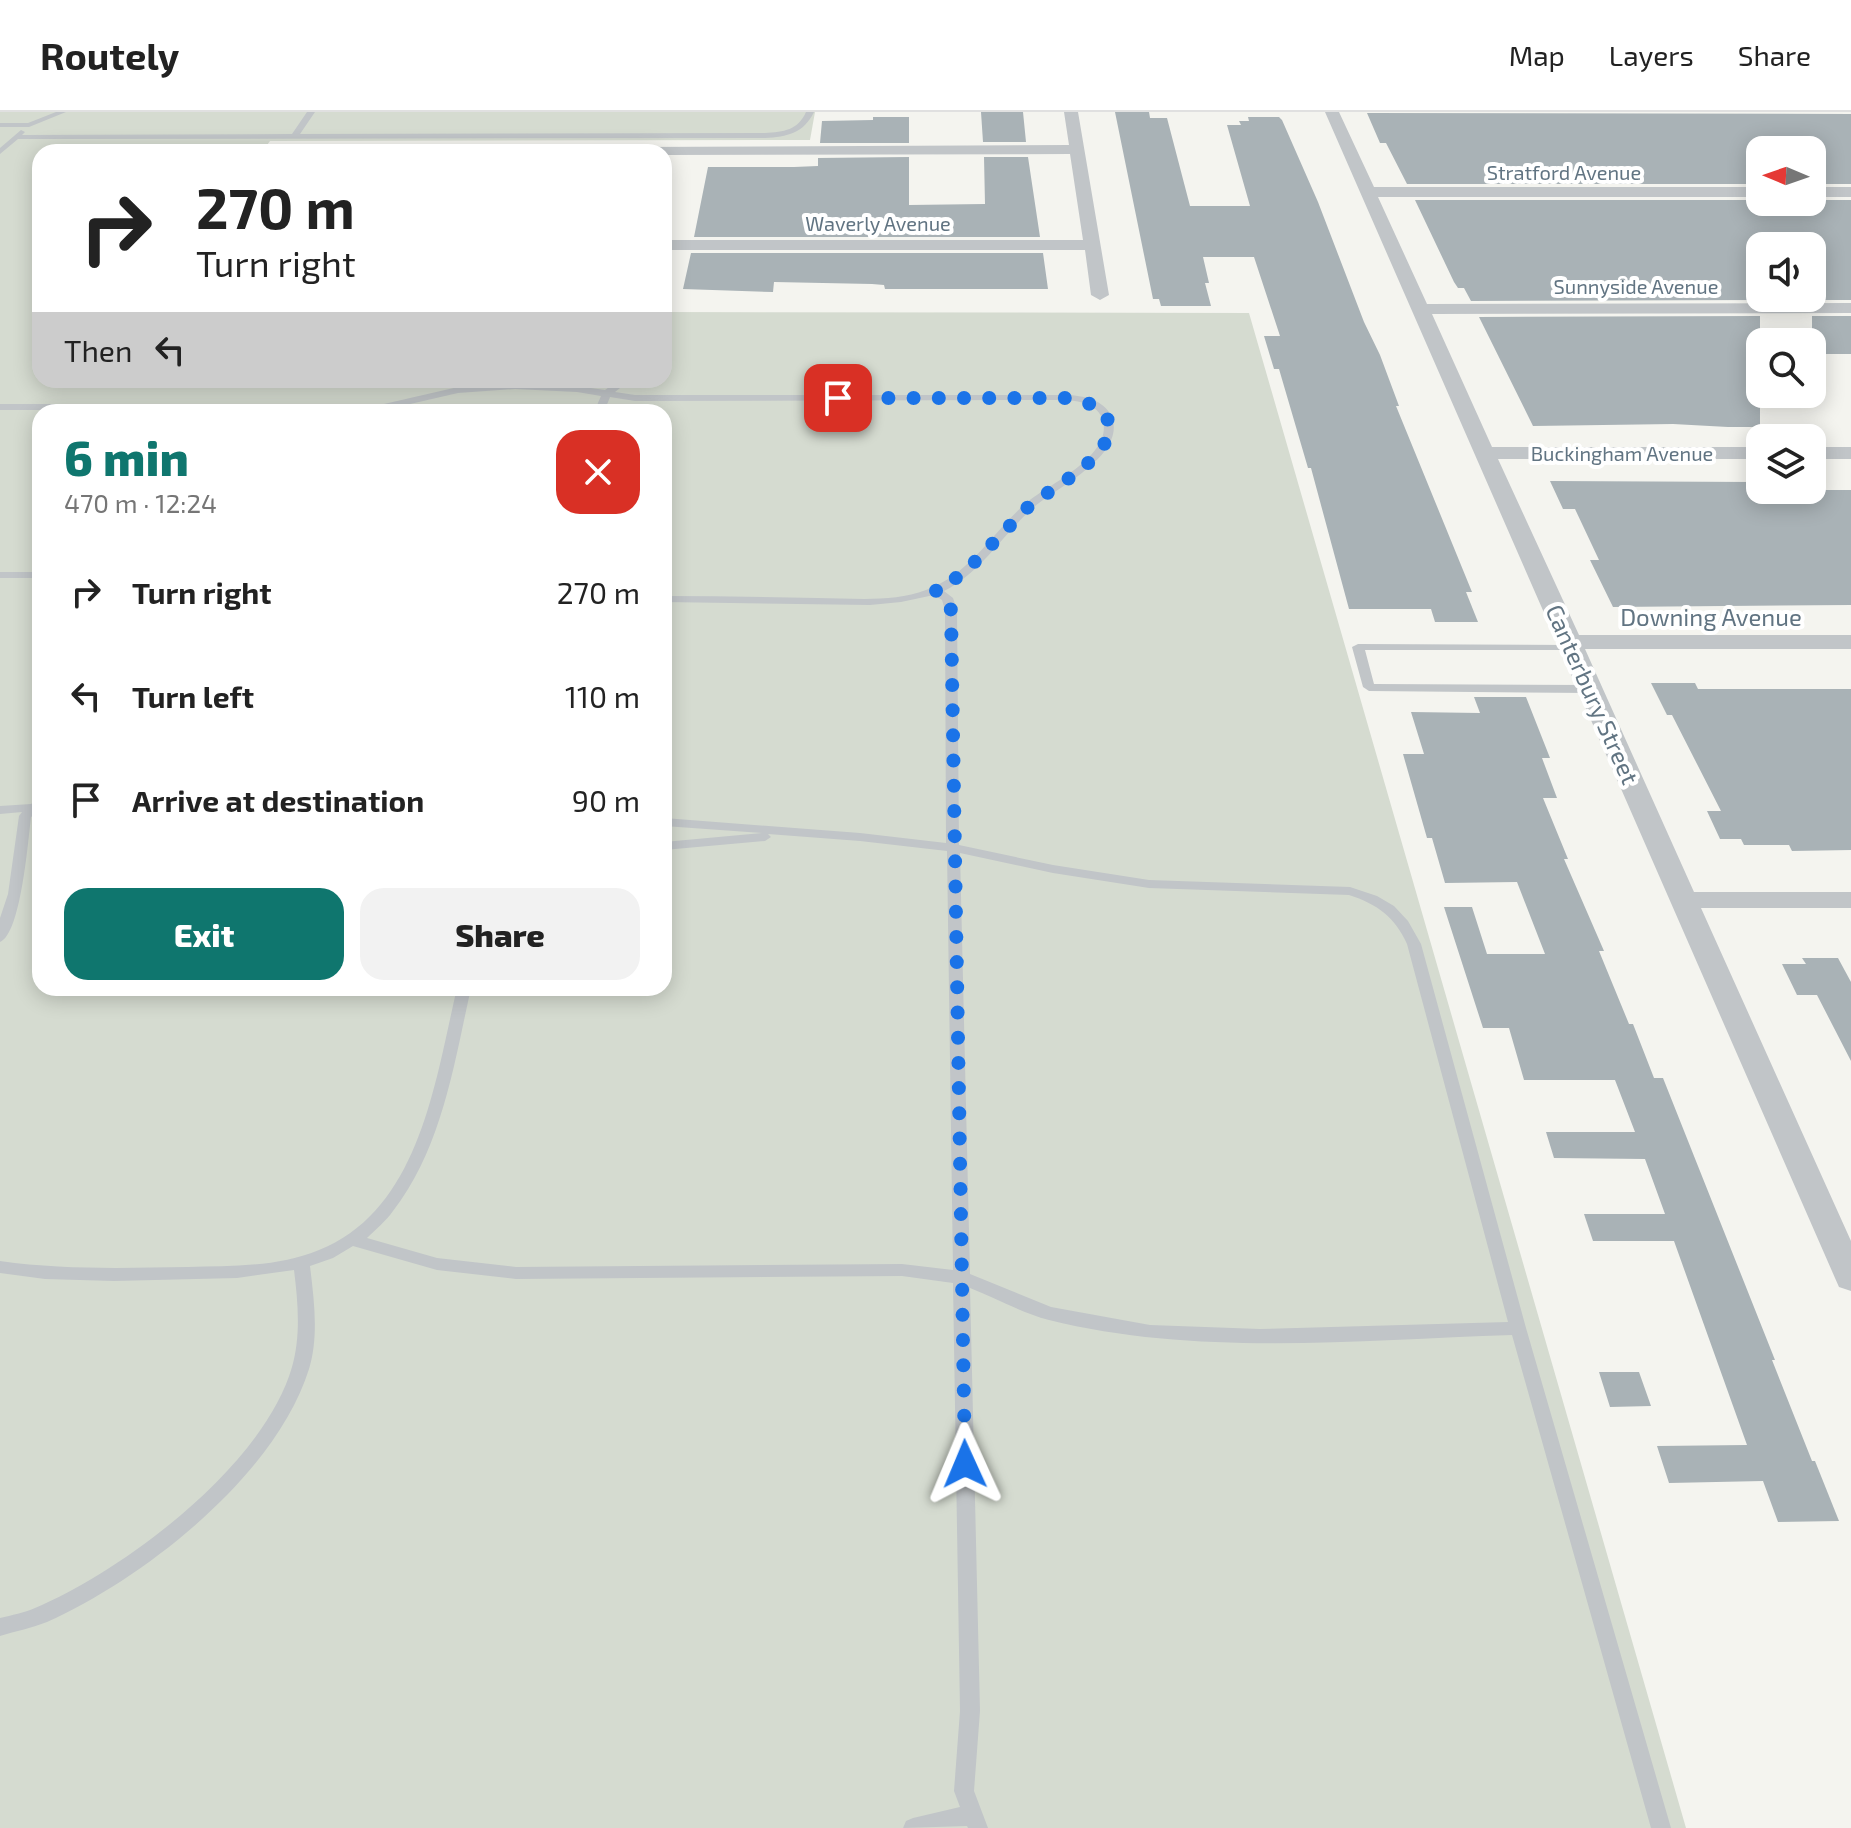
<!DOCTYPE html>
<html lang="en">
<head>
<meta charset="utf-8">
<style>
	:root { --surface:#fff; --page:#f2f2f2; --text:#222; --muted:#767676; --line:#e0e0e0; --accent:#0f766e }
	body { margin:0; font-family:"Exo 2",sans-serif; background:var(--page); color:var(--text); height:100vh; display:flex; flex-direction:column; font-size:30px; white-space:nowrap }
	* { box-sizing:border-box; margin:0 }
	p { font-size:26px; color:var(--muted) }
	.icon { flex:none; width:44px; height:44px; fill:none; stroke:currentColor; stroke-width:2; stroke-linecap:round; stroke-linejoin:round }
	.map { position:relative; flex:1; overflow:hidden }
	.details { position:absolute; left:32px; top:292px; width:640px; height:592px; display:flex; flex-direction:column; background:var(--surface); border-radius:24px; box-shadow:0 4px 20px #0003 }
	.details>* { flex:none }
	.guide { position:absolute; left:32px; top:32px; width:640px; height:244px; border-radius:24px; box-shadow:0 4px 20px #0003; background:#fff; color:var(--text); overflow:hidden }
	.needle { width:52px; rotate:272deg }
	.controls { position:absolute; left:1746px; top:24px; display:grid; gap:16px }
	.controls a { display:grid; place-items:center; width:80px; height:80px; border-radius:16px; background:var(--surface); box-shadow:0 4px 20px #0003; font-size:40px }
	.pin { position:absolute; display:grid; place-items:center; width:68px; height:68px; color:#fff; margin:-34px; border-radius:16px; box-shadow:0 4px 12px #0006 }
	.me { position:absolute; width:88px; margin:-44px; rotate:359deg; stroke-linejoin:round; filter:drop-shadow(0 0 6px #0008) }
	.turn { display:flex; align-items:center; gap:28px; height:168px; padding:0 32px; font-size:36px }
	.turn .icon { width:104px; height:104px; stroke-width:2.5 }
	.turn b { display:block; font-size:56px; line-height:68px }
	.then { display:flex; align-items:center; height:76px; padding:0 32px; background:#0003; gap:16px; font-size:30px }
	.round { display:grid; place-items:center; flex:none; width:84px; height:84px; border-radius:24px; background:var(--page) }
	.head { display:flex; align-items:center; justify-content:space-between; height:136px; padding:0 32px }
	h1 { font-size:48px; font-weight:800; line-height:60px; color:var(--accent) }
	.action { display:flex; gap:16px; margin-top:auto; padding:16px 32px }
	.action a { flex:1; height:92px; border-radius:24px; background:var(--accent); color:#fff; font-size:32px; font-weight:800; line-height:92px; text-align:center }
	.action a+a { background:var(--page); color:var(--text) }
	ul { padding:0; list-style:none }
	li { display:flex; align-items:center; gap:24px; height:104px; padding:0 32px }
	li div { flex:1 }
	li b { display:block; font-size:30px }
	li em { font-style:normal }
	header { display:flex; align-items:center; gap:48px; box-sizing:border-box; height:112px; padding:0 40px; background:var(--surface); border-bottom:2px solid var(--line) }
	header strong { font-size:38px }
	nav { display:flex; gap:44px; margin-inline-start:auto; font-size:28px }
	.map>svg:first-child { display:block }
</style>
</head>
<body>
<header>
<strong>Routely</strong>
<nav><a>Map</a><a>Layers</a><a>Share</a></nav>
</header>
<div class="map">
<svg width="1851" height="1716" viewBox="0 0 1851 1716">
	<rect width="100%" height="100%" fill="#f4f4ef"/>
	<path fill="#d5dbd0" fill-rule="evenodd" d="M0 0H815L810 28 270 29 262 40H40V268H664V200L1249 201 1686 1716H0ZM40 300H664V876H40Z"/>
	<path fill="#a9b2b6" d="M981 0H1023L1026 30H983Z
		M1115 0H1149L1150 6H1167L1190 94H1250L1227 13H1241L1239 9H1249L1248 5H1279L1282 8 1318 90 1364 210 1380 243 1399 294H1396L1472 480H1466L1478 510H1435L1431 497H1349L1311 356H1308L1279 257H1274L1264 224H1280L1254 145H1203L1209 171H1205L1211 194H1161L1159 187H1153Z
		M1367 1 1851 2V72H1812V38H1760V72H1407L1386 31H1380Z
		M873 5H909V31H820L822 9 873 8Z
		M909 45V93L985 92 984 45H1028L1040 125H694L708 55H794L818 54V46Z
		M1415 88H1851V188H1812V130H1760V188L1471 189 1464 176H1458L1454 170Z
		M691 141H1043L1048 177H885L884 173 872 172 774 170 773 180 683 177Z
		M1760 204V315H1728L1673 312 1533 314 1479 205Z
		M1812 204H1851V242H1812Z
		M1550 369 1754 370 1759 378H1851V493L1613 495 1590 448H1599L1575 397H1563Z
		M1651 571H1695L1698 577H1851V738L1792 739 1789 733H1744L1741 727H1720L1707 699H1721L1672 603H1667Z
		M1474 585H1526L1550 646H1542L1557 686H1543L1568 747H1564L1604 839H1599L1629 912H1633L1654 966H1663L1775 1248H1772L1812 1349H1815L1839 1409 1778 1410 1763 1369 1669 1371 1657 1334 1747 1333 1674 1129H1593L1584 1102H1665L1645 1047 1554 1046 1546 1020H1635L1615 968H1524L1509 916H1483L1444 795H1472L1487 842H1545L1517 770 1445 771 1432 726H1427L1403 642H1424L1411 600 1480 601Z
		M1802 846H1838L1851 870V949L1817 883H1797L1782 852H1806Z
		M1599 1260H1639L1651 1294 1610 1295Z"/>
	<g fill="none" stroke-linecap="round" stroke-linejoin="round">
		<path fill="#c1c5c8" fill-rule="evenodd" d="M56 0H66L29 15H0V11H28Z
			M307 0H315L300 22 765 21C784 20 798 18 806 0H814C804 21 787 25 765 26L18 27 0 42V36L21 18 25 20 22 23 292 22Z
			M619 268H630L615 280 635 283H1069C1084 284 1103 288 1111 303 1129 343 1055 376 1033 396 1002 423 982 460 944 479L953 486 957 498 959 733 1053 753 1149 768 1350 775 1377 784 1394 794 1408 809 1421 832 1526 1216 1671 1716H1651L1512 1223C1359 1228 1198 1245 1049 1208 1022 1201 996 1186 970 1176L980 1599 974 1679 988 1716H968L967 1714 903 1716 906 1709 913 1706 960 1695 954 1679 960 1599 953 1171 902 1164 516 1167 437 1158 353 1134 333 1146 310 1154C314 1188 319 1224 309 1257 276 1363 145 1466 47 1510 32 1516 16 1519 0 1524V1506C12 1503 24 1501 35 1496 125 1458 264 1353 292 1255 301 1224 298 1190 294 1158L237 1166 114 1169 45 1167 0 1161V1149C63 1158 125 1156 188 1155 231 1154 279 1155 319 1138 420 1098 435 969 457 876H471C454 952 442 1036 393 1099 386 1109 376 1117 367 1126L437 1146 516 1155 902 1152 953 1158 947 739 860 729 768 722 771 725 765 729 664 738V730L762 721 664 714V706L860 721 946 731 945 498 942 488 934 483 901 490 870 493 664 490V484C715 484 766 485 817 486 852 486 892 491 926 478 970 462 992 421 1026 391 1047 373 1116 343 1102 306 1096 290 1074 288 1060 288L635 289 610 285 604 300H594L601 284 577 280 515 277 458 281 384 298H0V292H384L458 275 515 271 577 274 605 278ZM960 741 1053 761 1149 776 1349 783C1377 792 1395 805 1407 832L1508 1210 1260 1217 1150 1213 1051 1195 970 1162Z
			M0 460H40V466H0Z
			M1358 532 1573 533 1577 534V538H1365L1374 572 1590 573 1596 577 1590 581 1369 579 1363 575 1352 535Z
			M40 686V698L31 705C28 729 21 822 0 830V806L8 782 19 704 22 700 0 702V694L31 692Z"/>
		<path fill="#c1c5c8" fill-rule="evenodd" d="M1064 0H1078L1109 183 1100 188 1091 183 1085 138H664V128H1083L1070 42 664 43V40H401L408 36 1069 33Z
			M1325 0H1339L1374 75H1760V85H1378L1427 192 1851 191V201L1432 202 1492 335H1760V347H1498L1579 523H1851V537H1585L1694 780H1851V796H1701L1851 1129V1179L1839 1175 1835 1166Z
			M1812 75H1851V85H1812Z
			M1812 335H1851V347H1812Z"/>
	</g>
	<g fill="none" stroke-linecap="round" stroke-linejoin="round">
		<path stroke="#1a73e8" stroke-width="14" stroke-dasharray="0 25.2" d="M838 286H1069L1097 294 1108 308 1106 330 1084 356 1030 393 963 462 935 478 947 486 951 498 965 1352"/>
	</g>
	<g text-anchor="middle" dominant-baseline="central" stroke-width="8" stroke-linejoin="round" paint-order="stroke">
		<g font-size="20" fill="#617482" stroke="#fff">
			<text x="1564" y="60">Stratford Avenue</text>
			<text x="878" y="111">Waverly Avenue</text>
			<text x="1636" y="174">Sunnyside Avenue</text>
			<text x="1622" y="341">Buckingham Avenue</text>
		</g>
		<g font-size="24" fill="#617482" stroke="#fff">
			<text x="1711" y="504">Downing Avenue</text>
			<text transform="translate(1593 582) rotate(66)">Canterbury Street</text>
		</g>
	</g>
</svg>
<div class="controls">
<a><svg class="needle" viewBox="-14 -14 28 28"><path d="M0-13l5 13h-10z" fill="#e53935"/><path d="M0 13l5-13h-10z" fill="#767676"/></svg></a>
<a><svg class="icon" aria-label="sound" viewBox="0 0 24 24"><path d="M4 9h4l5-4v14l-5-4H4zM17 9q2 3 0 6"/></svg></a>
<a><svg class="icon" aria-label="search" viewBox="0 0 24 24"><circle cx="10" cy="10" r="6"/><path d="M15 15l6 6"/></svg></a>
<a><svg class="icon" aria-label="layers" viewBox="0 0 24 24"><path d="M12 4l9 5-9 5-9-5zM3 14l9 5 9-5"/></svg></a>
</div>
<div class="pin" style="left:838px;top:286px;background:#d93025"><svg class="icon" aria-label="arrive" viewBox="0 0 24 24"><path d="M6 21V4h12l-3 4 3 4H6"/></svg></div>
<svg class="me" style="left:965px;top:1352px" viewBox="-20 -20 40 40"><path d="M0-17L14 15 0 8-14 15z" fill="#1a73e8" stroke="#fff" stroke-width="4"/></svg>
<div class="guide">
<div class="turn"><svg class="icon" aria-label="right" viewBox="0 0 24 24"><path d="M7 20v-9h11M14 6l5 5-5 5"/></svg><div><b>270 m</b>Turn right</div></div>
<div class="then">Then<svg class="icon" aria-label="left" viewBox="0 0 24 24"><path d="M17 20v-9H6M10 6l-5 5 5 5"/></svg></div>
</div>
<section class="details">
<div class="head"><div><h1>6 min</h1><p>470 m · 12:24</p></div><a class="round" style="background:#d93025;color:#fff"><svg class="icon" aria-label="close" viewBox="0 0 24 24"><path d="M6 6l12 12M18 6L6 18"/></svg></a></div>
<ul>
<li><svg class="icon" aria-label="right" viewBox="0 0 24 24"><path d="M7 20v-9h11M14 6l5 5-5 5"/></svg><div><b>Turn right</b></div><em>270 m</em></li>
<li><svg class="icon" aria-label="left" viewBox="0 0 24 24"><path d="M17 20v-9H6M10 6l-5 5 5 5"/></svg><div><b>Turn left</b></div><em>110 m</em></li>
<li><svg class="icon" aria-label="arrive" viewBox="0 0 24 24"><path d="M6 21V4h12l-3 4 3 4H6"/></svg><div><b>Arrive at destination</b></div><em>90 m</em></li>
</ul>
<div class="action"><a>Exit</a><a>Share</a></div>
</section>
</div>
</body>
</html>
